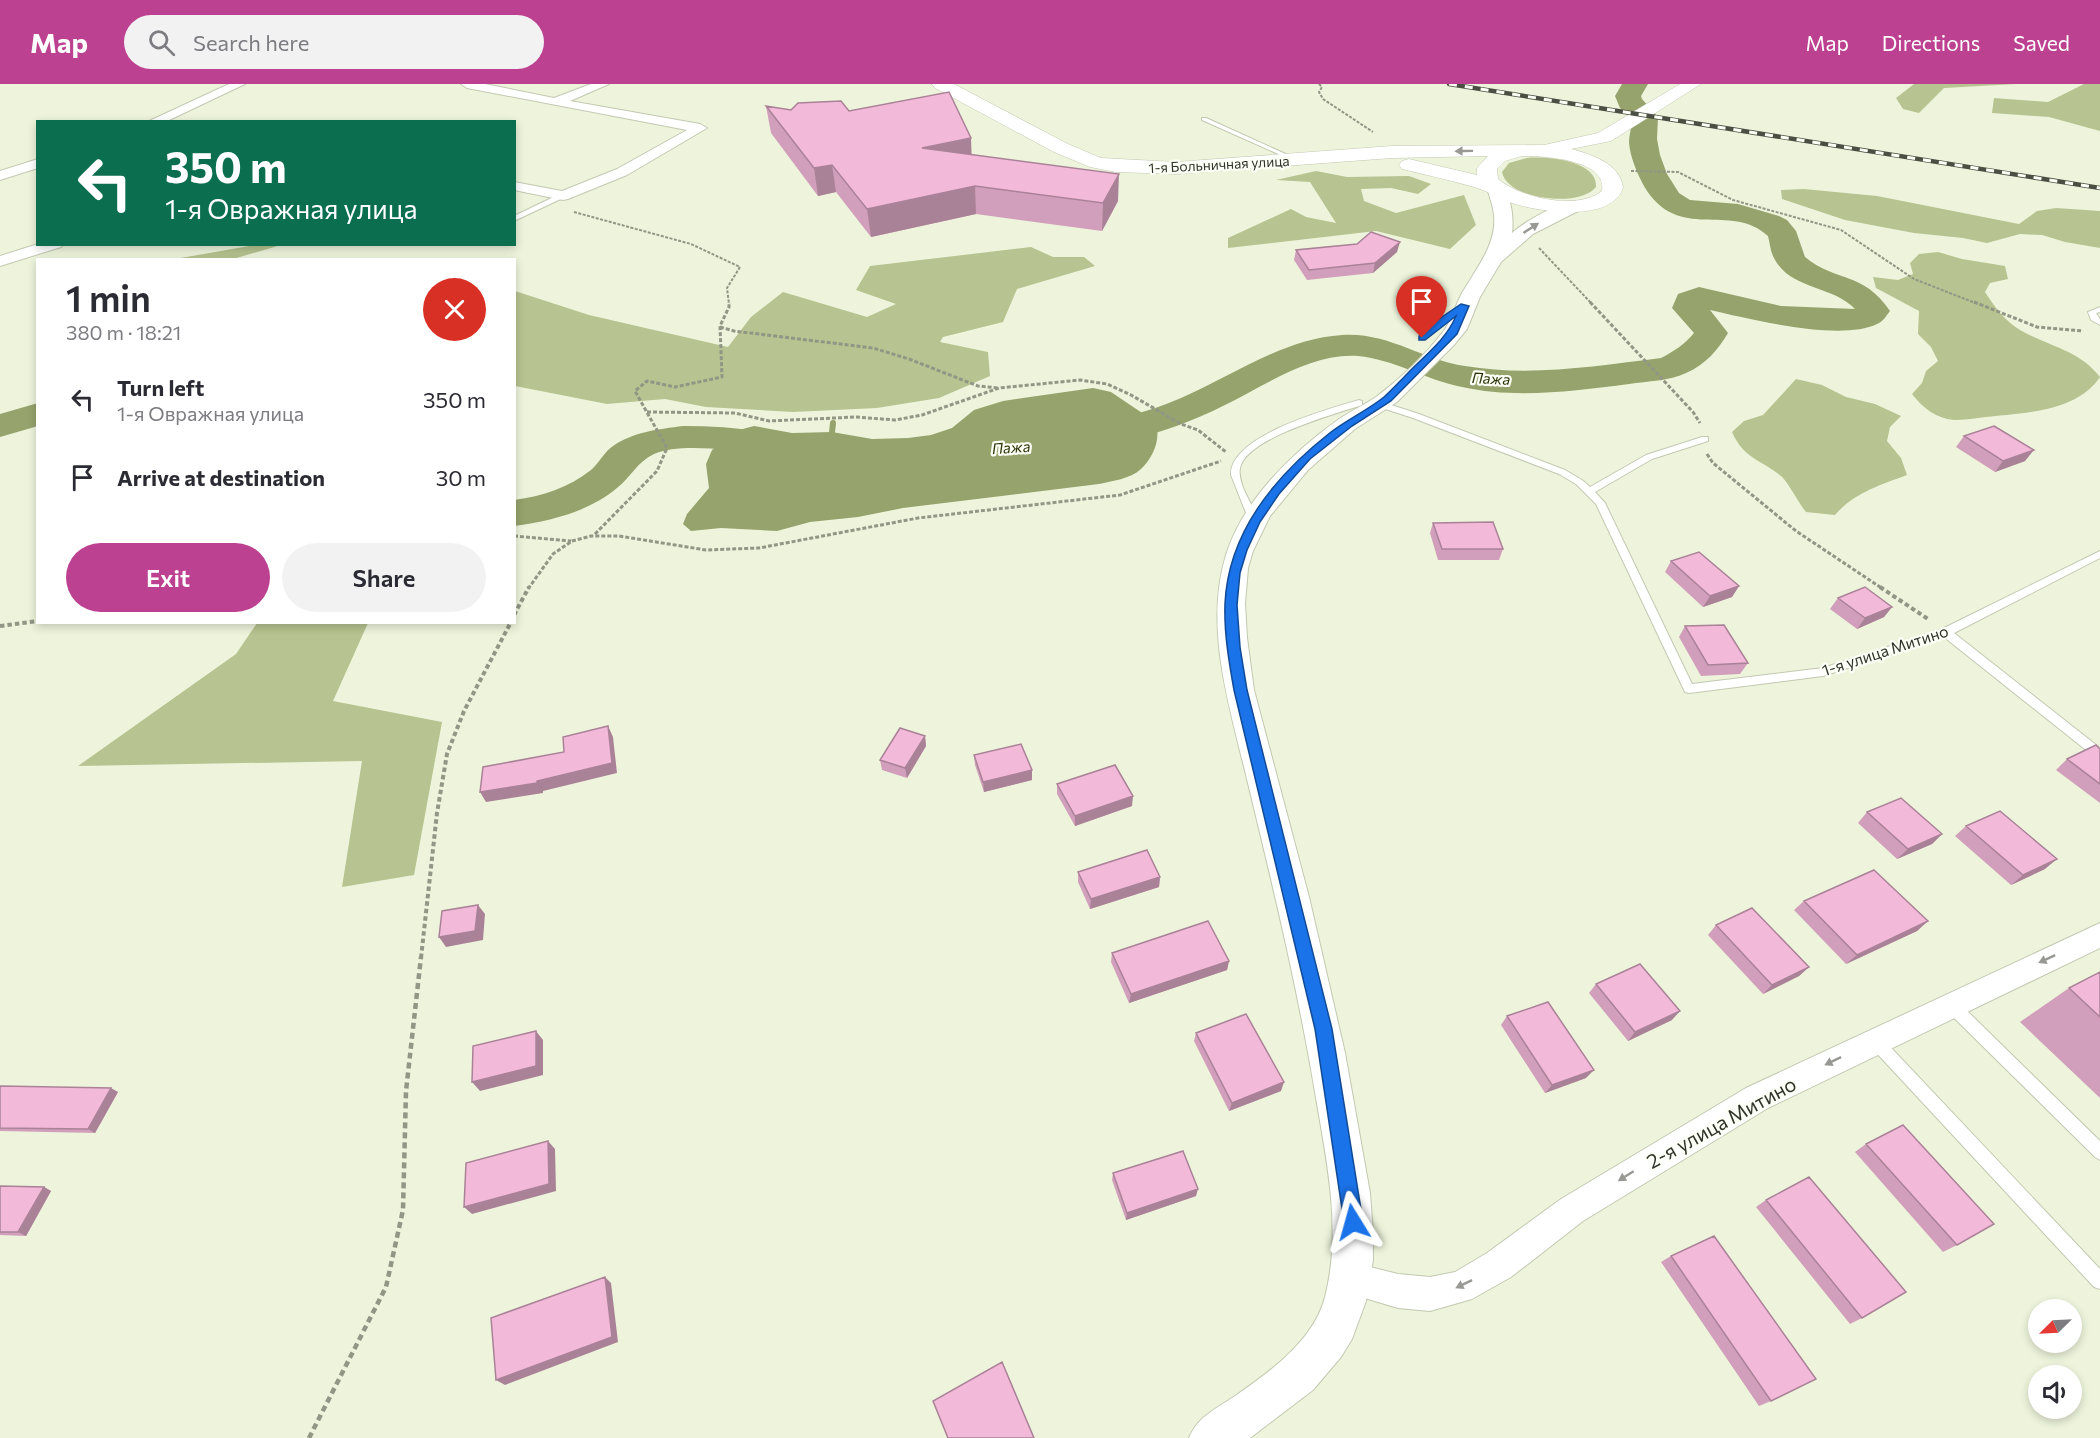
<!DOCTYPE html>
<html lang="en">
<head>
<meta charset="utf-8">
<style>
	:root { --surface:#fff; --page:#f2f2f3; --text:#2b2b33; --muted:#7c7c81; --accent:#bd4191 }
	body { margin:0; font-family:Commissioner,sans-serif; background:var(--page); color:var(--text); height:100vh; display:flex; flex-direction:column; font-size:22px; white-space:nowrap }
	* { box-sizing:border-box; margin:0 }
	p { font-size:20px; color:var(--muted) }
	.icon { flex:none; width:33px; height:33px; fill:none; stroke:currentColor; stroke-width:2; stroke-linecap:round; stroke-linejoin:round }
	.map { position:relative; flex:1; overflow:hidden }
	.panel { position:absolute; left:36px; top:174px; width:480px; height:366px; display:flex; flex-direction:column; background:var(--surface); border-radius:0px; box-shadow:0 3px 9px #0003 }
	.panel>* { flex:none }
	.guide { position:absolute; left:36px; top:36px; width:480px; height:126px; border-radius:0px; box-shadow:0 3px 9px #0003; background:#0b6e4f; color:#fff; overflow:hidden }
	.needle { width:39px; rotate:246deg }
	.fabs { position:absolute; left:2028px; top:1215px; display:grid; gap:12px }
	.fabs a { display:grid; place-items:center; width:54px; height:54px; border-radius:50%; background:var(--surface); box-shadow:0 3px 9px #0003; font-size:30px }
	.pin { position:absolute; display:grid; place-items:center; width:51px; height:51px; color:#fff; margin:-62px -26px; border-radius:50% 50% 50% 0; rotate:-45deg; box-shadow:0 0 6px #0007 }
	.pin .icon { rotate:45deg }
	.me { position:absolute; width:66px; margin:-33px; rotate:352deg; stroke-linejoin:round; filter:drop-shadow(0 0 4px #0008) }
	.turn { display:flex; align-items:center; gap:21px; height:126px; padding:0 30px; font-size:27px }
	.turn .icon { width:78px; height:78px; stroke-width:2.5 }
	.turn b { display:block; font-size:42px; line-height:51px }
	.round { display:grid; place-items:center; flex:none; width:63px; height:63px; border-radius:32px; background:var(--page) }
	.overview { display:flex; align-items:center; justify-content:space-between; height:102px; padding:0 30px }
	h1 { font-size:36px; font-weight:600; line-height:45px }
	.cta { display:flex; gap:12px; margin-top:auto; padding:12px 30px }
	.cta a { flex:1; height:69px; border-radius:36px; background:var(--accent); color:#fff; font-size:24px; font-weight:600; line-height:69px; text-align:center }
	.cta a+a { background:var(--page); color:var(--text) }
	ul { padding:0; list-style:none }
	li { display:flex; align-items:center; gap:18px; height:78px; padding:0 30px }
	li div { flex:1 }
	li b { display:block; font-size:22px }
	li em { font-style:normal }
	header { display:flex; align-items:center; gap:36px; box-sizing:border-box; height:84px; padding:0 30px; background:var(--accent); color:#fff }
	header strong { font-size:28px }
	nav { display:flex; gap:33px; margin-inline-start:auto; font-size:21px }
	.search { width:420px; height:54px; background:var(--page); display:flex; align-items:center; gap:15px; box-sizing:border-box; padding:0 21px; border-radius:33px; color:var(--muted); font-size:22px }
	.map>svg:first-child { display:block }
</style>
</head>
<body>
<header>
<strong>Map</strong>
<div class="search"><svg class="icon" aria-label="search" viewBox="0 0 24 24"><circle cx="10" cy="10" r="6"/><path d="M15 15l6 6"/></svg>Search here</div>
<nav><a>Map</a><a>Directions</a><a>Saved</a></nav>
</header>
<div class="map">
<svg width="2100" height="1354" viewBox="0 0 2100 1354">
	<rect width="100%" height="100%" fill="#edf4db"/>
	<path fill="#b7c390" d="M1914 0H2016L1944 4 1919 29 1903 25 1896 14Z
		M2084 0H2100V47L2049 33 1992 29 1994 14 2048 18Z
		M1527 74C1545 72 1598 76 1596 103 1580 124 1507 116 1502 88L1509 79Z
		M1316 87 1347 93 1409 92 1431 100 1418 110 1391 104 1361 105 1364 117 1396 129 1464 111 1476 141 1450 165 1376 147 1228 164V154L1291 125 1306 133 1336 139 1310 98 1276 96Z
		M1804 105 1877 112 2019 140 2037 127 2056 124 2100 127V164L2065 158 2042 151 2020 150 1987 159 1963 154 1914 149 1845 136 1782 115 1781 106Z
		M255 161H281L233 175H175Z
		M1031 163 1053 173H1084L1095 182 1017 205 1003 238 943 253 940 258 988 268 990 292 939 314 877 324 793 328 706 323 665 315 607 320 515 302V207L589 231 728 263 751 233 783 208 867 233 896 220 856 206 870 182Z
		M1938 168 1962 175 2005 182 2008 195 1990 199 1985 208C1993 221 2006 238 2020 246 2048 262 2080 266 2100 293 2077 328 2023 329 1986 333 1976 334 1964 336 1954 336 1935 334 1923 324 1912 310L1922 299 1926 287 1938 277 1931 263 1918 250 1919 227 1876 204 1873 193 1898 196 1913 190 1910 179 1919 170Z
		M1796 295 1822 301 1846 313 1875 320 1901 332 1890 343 1887 357 1901 374 1907 391C1880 401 1854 409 1835 431L1806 428C1800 421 1786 395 1781 392 1760 375 1744 375 1732 348L1744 337 1763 331Z
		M257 539H368L333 617 442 638 414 791 342 803 362 677 78 682 236 570Z"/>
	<path fill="#96a36c" d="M1093 304 1111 308 1154 337C1163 352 1153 374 1141 385 1130 395 1112 397 1099 400L903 424 858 433 810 438 777 447 721 444 691 447 683 440 687 430 709 404 706 380 712 366 739 346 754 342 792 349 832 348 872 355 908 354 931 351 952 344 974 326 1003 317Z"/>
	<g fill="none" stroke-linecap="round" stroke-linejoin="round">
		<path stroke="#96a36c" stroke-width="6" d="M832 348 833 339"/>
		<path fill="#96a36c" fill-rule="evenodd" d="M1622 0H1648L1641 12 1642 15 1658 33 1657 55 1660 71 1667 90 1679 109 1690 116 1738 120 1779 132 1787 136 1796 147 1805 173C1837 199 1863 187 1890 227 1886 232 1883 238 1877 240 1840 258 1750 235 1710 226L1728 249C1718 266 1705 281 1686 289 1669 297 1648 297 1629 300 1574 307 1516 315 1462 303 1426 296 1393 275 1358 272 1309 269 1265 302 1223 322 1193 337 1162 348 1130 356 1111 361 1095 366 1077 361L1071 353 1077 345C1112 336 1147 329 1181 314 1234 291 1283 255 1342 251 1389 248 1422 276 1465 282 1530 293 1596 282 1661 274 1673 268 1685 260 1694 249L1672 224 1678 210 1699 203 1781 222 1855 225C1832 201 1790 206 1774 174 1770 167 1770 159 1768 152 1730 117 1678 160 1644 102 1637 89 1630 73 1629 58 1629 50 1632 43 1632 35L1620 24 1615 12Z
			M38 319V342L0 353V330Z
			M683 342C724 342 766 346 806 356L811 364 806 372 792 376C757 370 686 356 654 370 637 378 631 393 617 404 588 428 551 437 514 442V416C543 412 568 404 591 386 599 379 604 368 613 362 633 348 659 345 683 342Z"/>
		<defs>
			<path id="service" d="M1202 34H1206L1299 76 1294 77 1202 36Z
				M560 110 567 112 514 137V132Z
				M2100 223V228L2096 229 2100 235V241L2091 236 2088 228Z
				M1359 316 1362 317V321C1335 330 1246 354 1240 384 1237 401 1254 422 1259 437L1254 440 1250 439 1231 391C1229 352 1328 325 1359 316Z
				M1379 317 1419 330 1565 386 1582 396 1590 403 1646 371 1702 353H1708V357L1652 375 1595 408 1605 419 1692 600 1823 584 1942 545 2100 467V474L1954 549 2100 664V676L2096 674 1944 553 1823 592 1689 609 1685 608 1596 420 1576 400 1559 390 1413 334 1376 322V318Z
				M1951 915 1956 916 2100 1057V1076L2095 1073 1946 926 1944 921 1946 916Z
				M1875 950 1880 952 2100 1185V1205L2094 1203 1870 962 1868 957 1870 952Z"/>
			<path id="minor" d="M229 0H245L165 38H147Z
				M461 0H485L554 14 591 0H609L570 17 700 40 707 44 627 91 568 115 563 116 514 106V98L562 107 617 85 687 46 467 4Z
				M38 75V84L0 96V87Z
				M38 160H63L61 163 0 182V172Z
				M2100 839V864L1768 1024 1583 1137 1511 1193 1472 1215 1430 1227 1398 1224 1338 1206 1334 1194 1338 1182 1350 1178 1398 1190 1430 1193 1455 1188 1487 1169 1561 1115 1746 1004Z"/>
			<path id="tertiary" d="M1496 98 1502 99C1511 113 1514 133 1512 149 1524 138 1565 114 1580 118L1583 122 1580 126 1533 150 1501 178 1480 213 1467 245 1454 261 1397 318 1355 345 1308 386 1270 432 1253 467 1248 484 1245 519 1247 554 1254 606 1309 813 1345 969 1370 1109 1373 1150V1176L1366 1217 1352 1255 1341 1273 1313 1306 1250 1354H1189C1198 1332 1216 1325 1235 1312 1270 1288 1314 1256 1325 1213 1342 1147 1327 1079 1316 1014 1298 905 1272 798 1246 691 1229 621 1204 542 1226 471 1243 416 1293 368 1339 335 1351 327 1364 321 1376 313 1400 295 1425 271 1443 248 1452 236 1455 222 1462 209 1476 185 1497 160 1494 131 1493 121 1489 112 1487 103L1490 99Z"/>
			<path id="secondary" d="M932 0H954L1068 60 1101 74 1176 78 1392 62 1544 61 1598 49 1680 0H1701L1611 57 1571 65C1591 70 1621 80 1623 104 1611 139 1539 128 1512 119 1499 114 1488 107 1474 103 1450 96 1426 91 1402 85L1399 81 1402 77 1409 75 1477 91V84L1488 72 1392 74 1176 90 1116 88 1090 83 1054 68 935 4ZM1522 72C1543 72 1608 75 1602 107 1577 127 1521 114 1498 95L1497 85 1505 77Z"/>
		</defs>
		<use href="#service" stroke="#c2c9b1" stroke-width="2"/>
		<use href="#minor" stroke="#c2c9b1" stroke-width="2"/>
		<use href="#tertiary" stroke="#c2c9b1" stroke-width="2"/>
		<use href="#secondary" stroke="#c2c9b1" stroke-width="1"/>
		<path stroke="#919685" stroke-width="2" stroke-dasharray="3 1.5" stroke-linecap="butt" d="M1319 0 1322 3 1319 8 1323 15 1373 48
			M1631 87 1678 88 1733 116 1841 146 1914 195 1978 220
			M574 128 691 160 740 183 727 204 729 220
			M1539 164 1592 220"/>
		<path stroke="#919685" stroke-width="3" stroke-dasharray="4 2" stroke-linecap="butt" d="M1590 218 1693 328 1700 339
			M1974 218 2037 243 2083 247
			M720 243 734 247 873 264 909 275 978 302 998 304
			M647 328 735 329 769 337 856 333 895 336 922 331 999 304 1080 296 1107 300 1131 311 1181 340 1198 346 1226 368
			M1707 370 1713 379 1796 447 1883 505
			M595 450 657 387 667 364 635 307 647 297 675 303 722 293 720 242 729 223V218
			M514 452 571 457
			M528 505 553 470 572 457 591 452H619L706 466 759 464 918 434 1120 411 1221 377"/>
		<path stroke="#919685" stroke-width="4" stroke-dasharray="4.5 3" stroke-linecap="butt" d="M1880 503 1928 535
			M514 531 529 503
			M0 542 38 537
			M421 874 437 729 447 670 464 627 511 538"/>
		<path stroke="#919685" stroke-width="4.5" stroke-dasharray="6 4" stroke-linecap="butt" d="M309 1354 386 1203 403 1126 406 1007 421 873"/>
		<use href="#service" fill="#fff" fill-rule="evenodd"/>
		<use href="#minor" fill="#fff" fill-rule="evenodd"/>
		<use href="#tertiary" fill="#fff" fill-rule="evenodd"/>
		<use href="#secondary" fill="#fff" fill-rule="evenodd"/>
		<defs>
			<path id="rail" d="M1449 0 2100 104"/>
		</defs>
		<use href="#rail" stroke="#4b4e43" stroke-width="4.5"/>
		<use href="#rail" stroke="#fcfff5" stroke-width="3" stroke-dasharray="8" stroke-linecap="butt"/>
	</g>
	<path fill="#d19fbb" d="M766 22 791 26 849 27 972 70 1118 117 1102 147 976 130 871 153 836 108 818 112 771 49Z
		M1296 166 1397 168 1373 189 1307 196 1294 176Z
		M1964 352 2025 377 1995 388 1956 363Z
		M1433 439 1503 465 1499 476H1438L1430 449Z
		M1671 477 1739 502 1732 513 1703 523 1665 488Z
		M1838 514 1892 523 1884 533 1857 545 1830 525Z
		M1685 542 1748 579 1740 590 1701 592 1679 553Z
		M925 652 926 662 907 694 882 686 880 676Z
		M2100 665V719L2056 686 2067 675Z
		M974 671 1032 686V696L984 708 975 681Z
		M1057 700 1132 722 1075 742 1057 710Z
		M1867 728 1942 750 1932 760 1897 775 1858 739Z
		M1966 742 2045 785 2011 801 1955 752Z
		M1078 788 1160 793 1159 803 1090 825 1078 798Z
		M1804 817 1928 837 1917 847 1846 880 1794 826Z
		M1716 841 1809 883 1799 892 1763 910 1708 851Z
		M1112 869 1229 877 1227 886 1129 919 1111 878Z
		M2100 888V1014L2020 938 2069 904Z
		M1596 900 1672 936 1628 957 1589 909Z
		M1507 932 1586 994 1545 1009 1501 941Z
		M1196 949 1281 1007 1229 1027 1194 957Z
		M0 1002 118 1008 95 1049 0 1047Z
		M1866 1060 1957 1161 1943 1168 1855 1068Z
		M1113 1089 1196 1112 1126 1136 1112 1096Z
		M0 1102 44 1103 51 1107 26 1152 0 1151Z
		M1766 1116 1862 1234 1850 1240 1756 1123Z
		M1671 1172 1771 1317 1759 1322 1661 1178Z"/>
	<path fill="#aa8298" d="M971 54 972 81 922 64Z
		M832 81 836 108 818 112 814 84Z
		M1119 90 1118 117 1102 147 1103 119Z
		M975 102 976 130 871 153 867 125Z
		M1400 158 1397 168 1373 189 1375 179Z
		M2034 366 2025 377 1995 388 2003 377Z
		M1739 502 1732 513 1703 523 1710 512Z
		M1892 523 1884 533 1857 545 1865 534Z
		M608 642 613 653 617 689 543 707V709L486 718 480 708 537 697Z
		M925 652 926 662 907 694 905 684Z
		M1032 686V696L984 708 983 698Z
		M1133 712 1132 722 1075 742V732Z
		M1942 750 1932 760 1897 775 1908 765Z
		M2057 775 2045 785 2011 801 2023 791Z
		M1160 793 1159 803 1090 825 1091 815Z
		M478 821 485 830 483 856 446 863 439 853Z
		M1928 837 1917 847 1846 880 1857 871Z
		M1229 877 1227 886 1129 919 1131 910Z
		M1809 883 1799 892 1763 910 1772 901Z
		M1680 927 1672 936 1628 957 1635 948Z
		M536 947 543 956V991L480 1007 472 998Z
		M1594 986 1586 994 1545 1009 1552 1001Z
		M1284 998 1281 1007 1229 1027 1232 1019Z
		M111 1004 118 1008 95 1049 88 1045Z
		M548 1057 555 1065 556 1107 472 1130 464 1123Z
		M44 1103 51 1107 26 1152 18 1148Z
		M1198 1105 1196 1112 1126 1136 1127 1129Z
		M605 1193 611 1199 618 1258 505 1301 496 1296Z"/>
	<path fill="#f3b9d9" stroke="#aa8298" stroke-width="1.5" d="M949 8 971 54 922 64 1119 90 1103 119 975 102 867 125 832 81 814 84 766 22 791 26 798 19 841 17 849 27Z
		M1371 148 1400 158 1375 179 1309 186 1296 166 1357 160Z
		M1994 342 2034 366 2003 377 1964 352Z
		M1493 438 1503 465H1442L1433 439Z
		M1699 468 1739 502 1710 512 1671 477Z
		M1865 503 1892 523 1865 534 1838 514Z
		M1724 541 1748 579 1708 581 1685 542Z
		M608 642 612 679 537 697V699L480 708 483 683 564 668 563 653Z
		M900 644 925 652 905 684 880 676Z
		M1021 660 1032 686 983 698 974 671Z
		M2096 661 2100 665V700L2067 675Z
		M1115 681 1133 712 1075 732 1057 700Z
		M1901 714 1942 750 1908 765 1867 728Z
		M2000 727 2057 775 2023 791 1966 742Z
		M1147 766 1160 793 1091 815 1078 788Z
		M1874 786 1928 837 1857 871 1804 817Z
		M478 821 475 847 439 853 442 827Z
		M1752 824 1809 883 1772 901 1716 841Z
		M1208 837 1229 877 1131 910 1112 869Z
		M1640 880 1680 927 1635 948 1596 900Z
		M2100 888V933L2069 904Z
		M1548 918 1594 986 1552 1001 1507 932Z
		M1246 930 1284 998 1232 1019 1196 949Z
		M536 947V982L472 998 473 962Z
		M0 1002 111 1004 88 1045 0 1044Z
		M1903 1041 1994 1140 1957 1161 1866 1060Z
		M548 1057 549 1100 464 1123 466 1079Z
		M1183 1067 1198 1105 1127 1129 1113 1089Z
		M1809 1093 1906 1208 1862 1234 1766 1116Z
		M0 1102 44 1103 18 1148H0Z
		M1714 1152 1816 1295 1771 1317 1671 1172Z
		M605 1193 612 1253 496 1296 491 1234Z
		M1002 1278 1034 1354H948L933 1317Z"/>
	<defs><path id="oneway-solid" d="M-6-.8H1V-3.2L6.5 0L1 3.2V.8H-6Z" transform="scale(1.5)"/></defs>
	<g fill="#989994">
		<use href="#oneway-solid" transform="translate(1464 67) rotate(179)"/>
		<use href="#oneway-solid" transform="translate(1531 144) rotate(-33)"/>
		<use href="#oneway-solid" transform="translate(2047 875) rotate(155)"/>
		<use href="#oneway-solid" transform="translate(1833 977) rotate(154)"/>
		<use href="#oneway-solid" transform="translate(1626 1092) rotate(148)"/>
		<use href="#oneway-solid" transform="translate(1464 1200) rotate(154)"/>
	</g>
	<path fill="#1a73e8" stroke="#114b97" stroke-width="1.5" d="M1461 220 1469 222 1457 250 1391 317 1352 342 1310 375 1279 410 1260 438 1247 466 1240 489 1237 521 1240 563 1247 606 1332 945 1363 1138 1360 1145 1353 1148 1347 1145 1344 1138 1315 945 1234 606C1229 578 1224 549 1225 520 1228 448 1276 391 1331 348 1348 335 1368 326 1384 313 1392 306 1399 298 1407 290 1424 272 1446 256 1456 232L1425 256H1419V252L1433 239Z"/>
	<g text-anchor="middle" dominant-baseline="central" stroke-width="4.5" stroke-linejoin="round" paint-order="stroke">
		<g font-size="14" fill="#31332a" stroke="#fcfff5">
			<text transform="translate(1219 80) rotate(-3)">1-я Больничная улица</text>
		</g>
		<g font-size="15" font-style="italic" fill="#2c3407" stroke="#fcfff5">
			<text transform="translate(1491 294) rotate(3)">Пажа</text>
			<text transform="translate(1011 363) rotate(-4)">Пажа</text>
		</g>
		<g font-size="16" fill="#31332a" stroke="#fcfff5">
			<text transform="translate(1885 566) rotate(-18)">1-я улица Митино</text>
		</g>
		<g font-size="20" fill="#31332a" stroke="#fcfff5">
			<text transform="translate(1721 1038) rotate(-29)">2-я улица Митино</text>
		</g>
	</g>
</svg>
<div class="fabs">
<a><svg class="needle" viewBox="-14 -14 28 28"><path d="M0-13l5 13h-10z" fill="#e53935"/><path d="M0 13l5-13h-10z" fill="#7c7c81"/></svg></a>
<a><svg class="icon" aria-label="sound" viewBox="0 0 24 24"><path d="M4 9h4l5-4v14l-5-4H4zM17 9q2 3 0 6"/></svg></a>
</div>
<div class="pin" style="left:1422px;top:254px;background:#d93025"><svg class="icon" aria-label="arrive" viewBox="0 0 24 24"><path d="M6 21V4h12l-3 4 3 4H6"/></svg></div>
<svg class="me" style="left:1353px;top:1138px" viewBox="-20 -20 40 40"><path d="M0-17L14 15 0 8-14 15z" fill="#1a73e8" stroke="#fff" stroke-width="4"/></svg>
<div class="guide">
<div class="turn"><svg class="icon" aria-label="left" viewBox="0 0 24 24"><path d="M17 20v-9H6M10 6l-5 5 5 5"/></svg><div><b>350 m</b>1-я Овражная улица</div></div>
</div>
<section class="panel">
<div class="overview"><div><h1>1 min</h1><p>380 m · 18:21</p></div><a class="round" style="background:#d93025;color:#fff"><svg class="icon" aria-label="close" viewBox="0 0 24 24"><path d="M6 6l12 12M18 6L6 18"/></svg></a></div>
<ul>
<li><svg class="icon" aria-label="left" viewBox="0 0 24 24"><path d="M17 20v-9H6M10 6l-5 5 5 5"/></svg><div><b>Turn left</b><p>1-я Овражная улица</p></div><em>350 m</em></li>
<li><svg class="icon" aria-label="arrive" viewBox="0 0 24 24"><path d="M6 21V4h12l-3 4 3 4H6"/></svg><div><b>Arrive at destination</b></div><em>30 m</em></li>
</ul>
<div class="cta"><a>Exit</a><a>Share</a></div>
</section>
</div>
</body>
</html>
